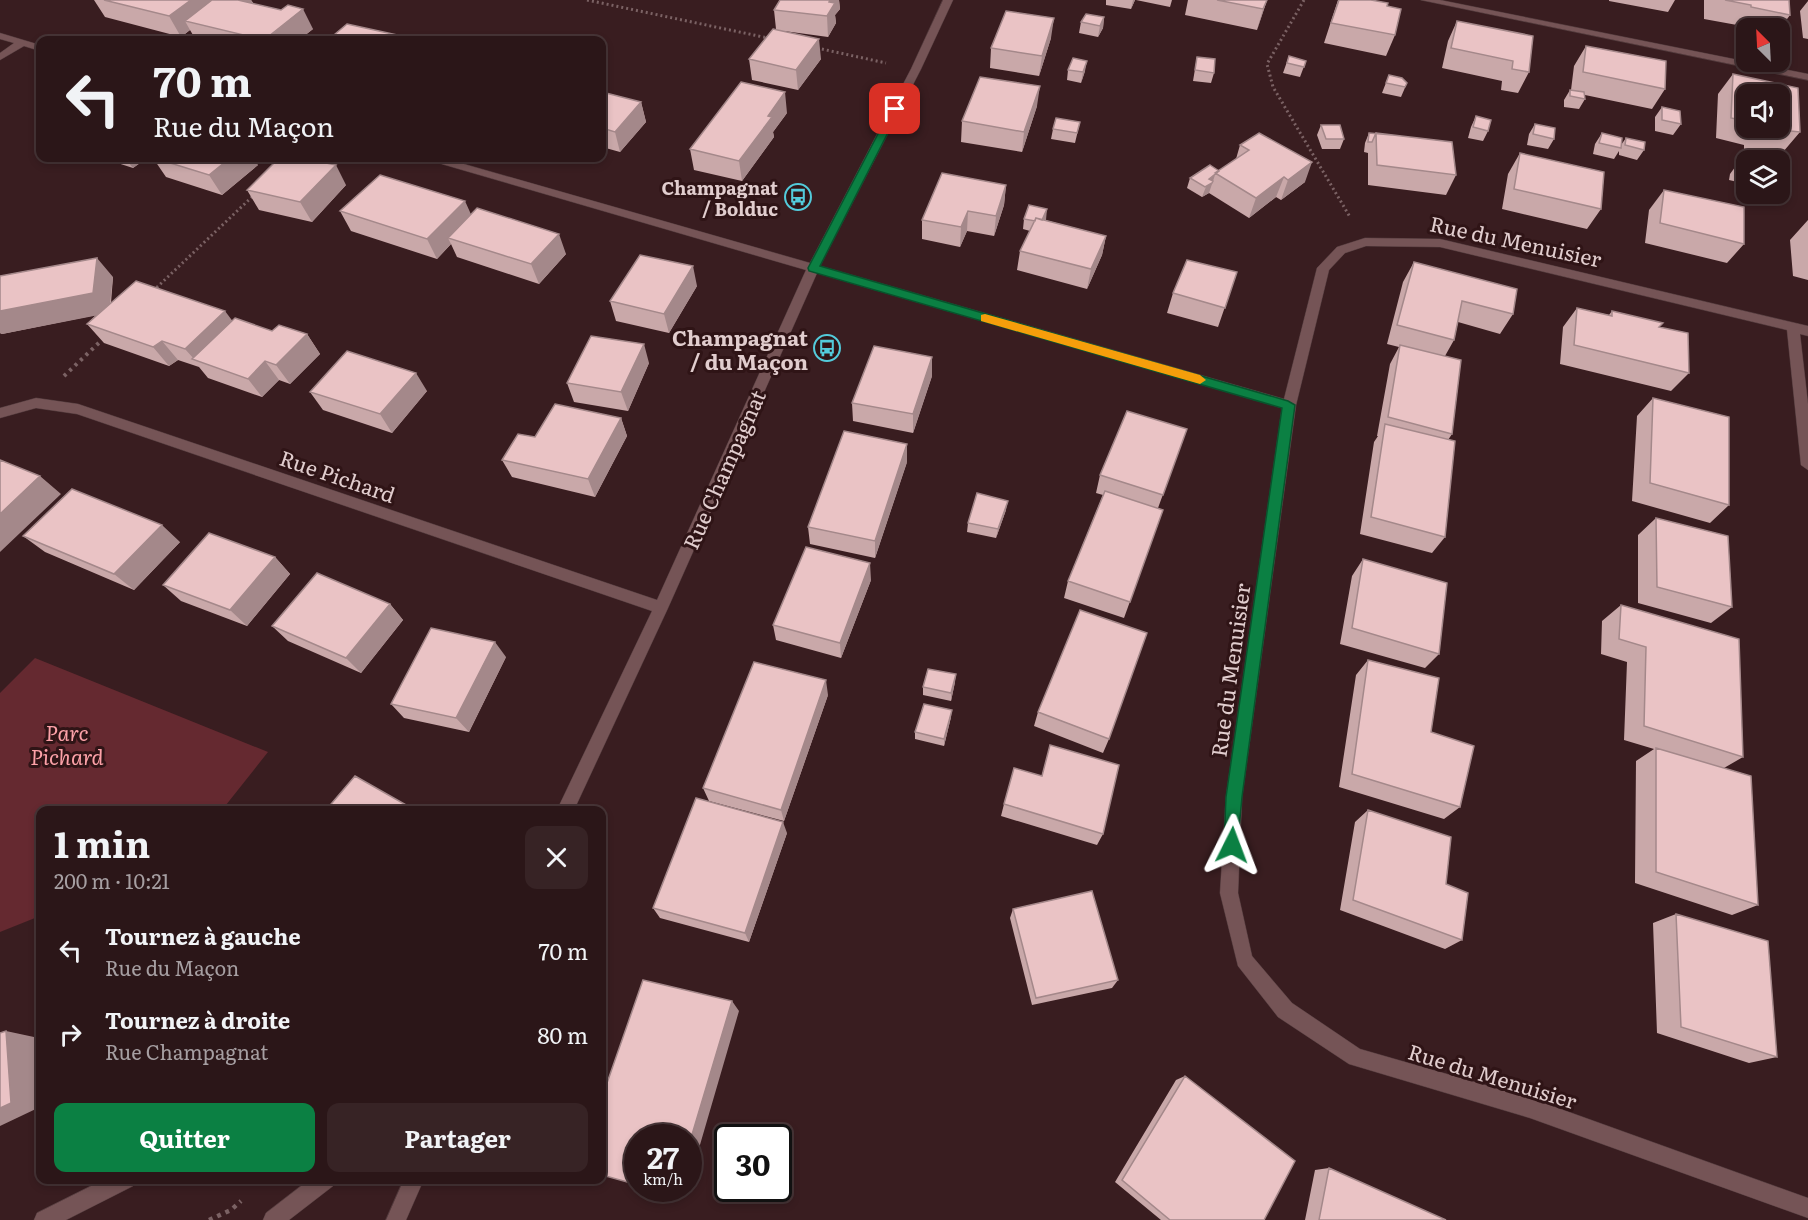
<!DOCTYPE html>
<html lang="fr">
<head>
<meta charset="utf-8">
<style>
	:root { --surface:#2b1618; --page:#372325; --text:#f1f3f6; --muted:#a69fa2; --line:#473537; --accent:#0b8043 }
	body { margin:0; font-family:Literata,serif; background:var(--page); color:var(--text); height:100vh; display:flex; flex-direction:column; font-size:22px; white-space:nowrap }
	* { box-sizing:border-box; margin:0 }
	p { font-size:20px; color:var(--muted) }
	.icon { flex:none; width:33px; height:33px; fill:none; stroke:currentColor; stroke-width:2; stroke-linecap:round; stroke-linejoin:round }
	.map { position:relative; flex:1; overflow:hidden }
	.side { position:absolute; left:36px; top:806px; width:570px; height:378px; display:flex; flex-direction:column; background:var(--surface); border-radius:12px; box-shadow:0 3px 9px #0003,0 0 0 2px var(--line) }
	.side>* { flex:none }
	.banner { position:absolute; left:36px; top:36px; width:570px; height:126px; border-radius:12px; box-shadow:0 3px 9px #0003,0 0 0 2px var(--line); background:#2b1618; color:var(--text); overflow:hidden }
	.needle { width:39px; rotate:336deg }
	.tools { position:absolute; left:1736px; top:18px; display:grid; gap:12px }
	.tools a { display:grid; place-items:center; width:54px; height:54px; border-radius:12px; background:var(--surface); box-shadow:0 3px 9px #0003,0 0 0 2px var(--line); font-size:30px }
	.speed { position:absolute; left:624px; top:1124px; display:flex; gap:12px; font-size:30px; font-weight:700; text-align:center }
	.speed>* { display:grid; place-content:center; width:78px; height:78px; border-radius:50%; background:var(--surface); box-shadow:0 3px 9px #0003,0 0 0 2px var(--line); line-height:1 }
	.speed small { font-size:15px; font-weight:400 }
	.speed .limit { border:3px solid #111; border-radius:9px; background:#fff; color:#111 }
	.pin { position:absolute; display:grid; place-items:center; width:51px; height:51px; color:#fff; margin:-26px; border-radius:12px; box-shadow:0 3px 9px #0006 }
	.me { position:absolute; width:66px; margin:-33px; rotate:3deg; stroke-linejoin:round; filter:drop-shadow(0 0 4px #0008) }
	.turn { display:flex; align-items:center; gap:21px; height:126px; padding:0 18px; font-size:27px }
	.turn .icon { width:78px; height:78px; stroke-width:2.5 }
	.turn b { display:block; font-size:42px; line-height:51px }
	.round { display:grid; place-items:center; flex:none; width:63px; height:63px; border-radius:12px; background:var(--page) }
	.head { display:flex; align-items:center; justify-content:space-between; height:102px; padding:0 18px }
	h1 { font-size:36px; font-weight:700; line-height:45px }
	.cta { display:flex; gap:12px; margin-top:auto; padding:12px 18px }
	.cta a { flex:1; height:69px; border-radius:12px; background:var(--accent); color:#fff; font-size:24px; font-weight:700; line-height:69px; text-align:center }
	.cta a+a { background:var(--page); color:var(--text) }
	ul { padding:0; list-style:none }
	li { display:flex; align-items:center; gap:18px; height:84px; padding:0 18px }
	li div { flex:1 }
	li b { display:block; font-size:22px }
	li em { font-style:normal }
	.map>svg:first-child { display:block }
</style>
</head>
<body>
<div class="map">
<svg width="1808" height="1220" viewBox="0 0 1808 1220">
	<rect width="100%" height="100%" fill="#391d20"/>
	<path fill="#652930" d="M35 658 268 752 222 810H40V916L0 932V693Z"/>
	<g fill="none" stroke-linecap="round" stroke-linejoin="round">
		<defs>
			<path id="minor" d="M943 0H953L921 69 820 266 1284 399 1317 268 1337 247 1365 238 1440 239 1808 326V336L1800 334 1808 404V470L1801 465 1787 330 1440 247 1366 246 1345 253 1329 270 1296 405 1242 797 1238 893 1252 956 1292 1003 1360 1049 1530 1098 1808 1198V1218L1530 1118 1349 1064 1278 1017 1238 966 1220 893 1226 797 1282 408 817 273 668 608 574 810H557L652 611 77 414 36 408 0 418V408L36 398 78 404 657 600 806 270 428 160 426 158H443L810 263 911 69Z
				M1421 0H1440L1808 74V80Z
				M0 33 40 45V51L24 46 0 60V53L14 43 0 39Z
				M105 1179H136L133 1186 66 1220H34L37 1213Z
				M310 1179H336L333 1186 289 1220H263L266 1213Z
				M404 1179H424L406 1220H386Z"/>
		</defs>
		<use href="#minor" stroke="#513a3c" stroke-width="1"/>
		<path stroke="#7b6264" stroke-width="3" stroke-dasharray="2 3" stroke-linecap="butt" d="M587 0 768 38
			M1304 0 1267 64 1273 87 1350 217
			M817 48 886 63
			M153 291 254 195"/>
		<path stroke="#7b6264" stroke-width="4" stroke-dasharray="3 4.5" stroke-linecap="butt" d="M64 376 104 338"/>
		<path stroke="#7b6264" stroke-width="4.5" stroke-dasharray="4 5" stroke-linecap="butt" d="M209 1220 231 1210 241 1201"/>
		<use href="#minor" fill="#755456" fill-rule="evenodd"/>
	</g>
	<path fill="#c9a8a9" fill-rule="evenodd" d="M94 0H251L254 4 313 29 299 40H196L190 30 181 37 105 17Z
		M780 0H839L840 9 835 15 836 23 828 37 784 31 821 59 798 90 752 80 749 59 776 29 774 10Z
		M1106 0H1135L1131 9 1106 5Z
		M1136 0H1172L1170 7Z
		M1188 0H1267L1257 30 1185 15Z
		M1338 0 1387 6 1395 35 1386 56 1324 43Z
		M1609 0H1675L1668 12 1609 1Z
		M1704 0H1789L1790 15 1779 30V28H1746V29L1737 28V25L1704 19Z
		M1808 1V39L1803 38 1800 11Z
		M1104 17 1103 28 1098 37 1079 33 1081 22Z
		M1457 21 1529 72 1518 93 1501 90 1502 81 1442 68 1448 41Z
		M1051 38 1039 76 990 68 991 48Z
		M1586 46 1665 89 1652 109 1585 95V99L1579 109 1564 107V100L1570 90H1571L1574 66Z
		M1289 56 1306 61 1300 77 1283 73Z
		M1197 57 1214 73 1211 83 1193 81Z
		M1068 70 1085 71 1081 83 1067 80Z
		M1733 74 1800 132 1783 152 1770 151 1765 158 1744 153V145L1716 138 1718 94ZM1746 94 1779 128H1746Z
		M1389 75 1407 83 1401 97 1382 93Z
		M602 92 641 102 646 122 620 152 602 147Z
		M1037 106 1022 152 961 142 962 121Z
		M1662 107 1681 124 1673 135 1655 131V117Z
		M787 113 773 132 774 137 742 181 694 170 690 149Z
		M1476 116 1488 131 1483 141 1468 138 1471 127Z
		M1080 122 1075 143 1051 139 1053 129Z
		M1535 124 1554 139 1548 149 1527 145 1529 134Z
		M1321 125 1344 139 1340 149H1322L1317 135Z
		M1369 133 1392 135 1456 175 1446 195 1368 185V153L1364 152 1365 143Z
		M1602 133 1621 145 1626 138 1644 150 1637 160 1619 155V151L1614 159 1593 154 1595 144Z
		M1240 145 1305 182 1281 200 1276 197 1249 218 1209 193 1202 197 1187 188 1190 178 1219 171 1236 159Z
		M1520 153 1601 209 1587 229 1502 209 1508 174Z
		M102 158H147L133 168Z
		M153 158 258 165 222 195 166 177Z
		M1738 163 1746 165V184L1729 180 1730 174Z
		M1779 173 1785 180 1779 187Z
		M346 185 312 222 259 210 247 190Z
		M1006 185 1004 205 994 236 967 231 960 247 922 239V220Z
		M1664 190 1744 244 1727 263 1645 243 1649 210Z
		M340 211 471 215 566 254 539 284 457 257 451 244 437 259 351 231Z
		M1024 219 1045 220 1106 236 1102 255 1087 289 1017 270 1020 251 1030 231 1023 229Z
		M1808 220V280L1793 276 1790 240Z
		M1414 262 1513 314 1500 334 1458 322 1454 340 1445 356 1452 434 1448 440 1445 537 1432 553 1360 534 1374 442 1378 436H1377L1390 364 1399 347 1387 344 1403 282Z
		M1237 272 1218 327 1167 313 1173 293Z
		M0 276 113 277 111 303 232 321 272 331 307 334 320 354 290 384 279 380 262 397 208 378 199 367 178 360 169 366 104 343 87 324 96 315 2 334 0 333Z
		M697 286 669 333 616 321 610 301Z
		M1577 308 1609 315 1612 311 1663 323 1659 327 1689 373 1671 391 1560 364 1563 327Z
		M649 363 628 411 574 402 567 383Z
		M932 376 913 433 853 421 852 403Z
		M427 391 392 433 323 410 310 392Z
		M1653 398 1729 505 1710 523 1632 501 1637 416Z
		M621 418 627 436 595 497 512 477 502 460 535 437Z
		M1187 429 1158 508 1163 510 1124 618 1064 598 1068 581 1103 495 1096 493 1100 475Z
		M907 462 875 558 810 544 808 527Z
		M1006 510 996 538 967 532 968 523Z
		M1656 518 1732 607 1711 623 1638 603V535Z
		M23 536 180 542 134 590 45 552Z
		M275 557 290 574 247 626 181 601 163 585Z
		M1363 559 1439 654 1425 668 1340 644 1352 576Z
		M871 580 841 658 776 640 773 625Z
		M390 604 403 620 361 673 288 641 272 626Z
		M1621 605 1743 757 1724 768 1758 905 1732 915 1635 883 1636 761 1654 749 1624 740 1627 662 1601 654 1602 621Z
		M506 657 469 732 404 718 391 704Z
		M1368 660 1431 732 1460 807 1444 819 1339 787 1356 675Z
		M955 682 951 701 923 695V687Z
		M828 695 784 821 709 801 703 788Z
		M1038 712 1109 739 1103 753 1034 726Z
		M951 717 944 746 915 739V732Z
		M1041 776 1103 834 1097 845 1001 816 1004 804Z
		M1368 810 1446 884 1462 940 1445 949 1340 910 1355 822Z
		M787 833 749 942 660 918 653 908Z
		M1013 909 1118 980 1112 988 1032 1005 1010 918Z
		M1676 914 1777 1057 1749 1063 1657 1033 1653 923Z
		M1185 1076 1264 1220H1161L1115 1182 1176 1080Z
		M1329 1168 1446 1220H1305L1315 1170Z"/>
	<path fill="#a4888a" d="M191 0H216L185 21 190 30 181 37 169 16Z
		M238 0H251L258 13Z
		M830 0H839L840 9 835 15 836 23 828 37 827 16 829 2Z
		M1133 0H1135L1131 9Z
		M1267 0 1257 30 1263 9Z
		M303 9 313 29 299 40H265Z
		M1104 17 1103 28 1098 37 1100 26Z
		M1054 18 1051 38 1039 76 1042 56Z
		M819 39 821 59 798 90 796 70Z
		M1087 61 1085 71 1081 83 1083 72Z
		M1040 86 1037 106 1022 152 1024 132Z
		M785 92 787 113 773 132 774 137 742 181 739 161 768 116Z
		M641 102 646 122 620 152 615 132Z
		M125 158H147L133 168Z
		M230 158H254L258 165 222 195 209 175Z
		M1312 162 1305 182 1281 200 1288 180Z
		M336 165 346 185 312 222 300 202Z
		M1215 175 1209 193 1202 197 1209 179Z
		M1284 177 1276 197 1249 218 1256 198Z
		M1006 185 1004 205 994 236 996 216Z
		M465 201 474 221 448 238 451 244 437 259 427 239Z
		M1047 209 1046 220 1039 233 1040 223Z
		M968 211 967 231 960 247 961 227Z
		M559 234 566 254 539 284 531 264Z
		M1106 236 1102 255 1087 289 1091 269Z
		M97 258 113 277 109 313 2 334 0 333V311Z
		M693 266 697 286 669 333 664 314Z
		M225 311 240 331 194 359 185 349Z
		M307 334 320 354 290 384 276 365Z
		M162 341 178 360 169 366 153 347Z
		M644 344 649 363 628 411 621 392Z
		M932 357V376L913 433V414Z
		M265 361 279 380 262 397 248 379Z
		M416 373 427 391 392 433 380 414Z
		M621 418 627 436 595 497 588 479Z
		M907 444V462L875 558V541Z
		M40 476 61 494 0 552V514Z
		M1008 501 1006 510 996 538 998 529Z
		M162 525 180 542 134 590 114 574Z
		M275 557 290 574 247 626 230 610Z
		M870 563 871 580 841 658 840 643Z
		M390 604 403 620 361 673 346 658Z
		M495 642 506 657 469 732 456 718Z
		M956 674 955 682 951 701V693Z
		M826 680 828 695 784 821 781 810Z
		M952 710 951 717 944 746V739Z
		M783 822 787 833 749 942 745 933Z
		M732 1001 739 1011 688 1186V1148Z
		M6 1031 34 1037 40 1107 0 1126V1108Z
		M677 1188H688L686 1196 675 1194Z"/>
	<path fill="#eac3c5" stroke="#a4888a" stroke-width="1.5" d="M104 0H191L169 16Z
		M212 0H238L281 10 288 5 303 9 264 40 185 21Z
		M780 0H830L829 2 835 3 827 16 774 10Z
		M1217 0H1267L1263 9Z
		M1339 0H1371L1388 3 1387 6 1401 9 1395 35 1331 23Z
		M1725 0H1789L1790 15 1751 7V5Z
		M1006 11 1054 18 1042 56 991 48Z
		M1086 14 1104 17 1100 26 1081 22Z
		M1457 21 1533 36 1529 72 1512 69 1513 61 1451 48Z
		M347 24 420 40H328Z
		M773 29 819 39 796 70 749 59Z
		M1586 46 1666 61 1665 89 1583 72Z
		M1289 56 1306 61 1304 67 1287 63Z
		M1197 57 1215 59 1214 73 1195 70Z
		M1073 58 1087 61 1083 72 1068 70Z
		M1733 74 1798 88 1800 132 1781 130V138L1760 133V128H1779V94H1746V121L1731 118Z
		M1389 75 1402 78 1407 83 1405 87 1386 83Z
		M980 77 1040 86 1024 132 962 121Z
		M741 82 785 92 768 116 772 117 739 161 690 149Z
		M1570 90 1584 92 1585 99 1570 96Z
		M602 92 641 102 615 132 602 128Z
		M1662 107 1680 111 1681 124 1662 120Z
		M1476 116 1491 120 1488 131 1473 127Z
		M1056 118 1080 122 1077 133 1053 129Z
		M1535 124 1555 128 1554 139 1533 134Z
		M1321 125H1340L1344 139H1326Z
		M1259 133 1312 162 1288 180 1284 177 1256 198 1215 173 1249 150 1240 145Z
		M1369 133 1392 135 1376 133 1372 142H1368Z
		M1376 133 1452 142 1456 175 1377 165Z
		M1602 133 1622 138 1621 148 1599 143Z
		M1626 138 1645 142 1644 150 1625 145Z
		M1520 153 1604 172 1601 209 1514 189Z
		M154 158H230L209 175Z
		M279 158H301L336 165 300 202 247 190Z
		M1738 163 1746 165V171L1738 169Z
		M1210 165 1219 171 1209 179 1213 181 1212 183 1205 187 1190 178Z
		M942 173 1006 185 996 216 968 211 961 227 922 220Z
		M1779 173 1785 174V180L1779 179Z
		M380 175 465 201 427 239 340 211Z
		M1664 190 1744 207V244L1660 223Z
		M1029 205 1047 209 1042 220 1036 218 1035 221 1024 219Z
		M477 208 559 234 531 264 448 238Z
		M1036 218 1106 236 1091 269 1020 251Z
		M640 255 693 266 664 314 610 301Z
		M97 258 93 293 0 311V276Z
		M1187 260 1237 272 1225 308 1173 293Z
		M1414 262 1517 289 1513 314 1462 301 1454 340 1397 325Z
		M136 281 225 311 185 349 162 341 153 347 87 324Z
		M1577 308 1612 316V311L1663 323 1659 327 1688 333 1689 373 1574 345Z
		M235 318 272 331 279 325 307 334 276 365 265 361 248 379 192 359Z
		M591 336 644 344 621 392 567 383Z
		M1400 345 1461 360 1452 434 1388 417Z
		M874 346 932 357 913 414 852 403Z
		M347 351 416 373 380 414 310 392Z
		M1653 398 1729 417V505L1650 483Z
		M555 404 621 418 588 479 502 460 518 434 535 437Z
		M1127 411 1187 429 1163 495 1100 475Z
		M1385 424 1455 441 1445 537 1371 517Z
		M844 431 907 444 875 541 808 527Z
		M0 460 40 476 0 514Z
		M72 489 162 525 114 574 23 536Z
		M1105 491 1163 510 1130 602 1068 581Z
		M977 493 1008 501 998 529 968 523Z
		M1656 518 1728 536 1732 607 1657 587Z
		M209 533 275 557 230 610 163 585Z
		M806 547 870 563 840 643 773 625Z
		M1363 559 1447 583 1439 654 1352 628Z
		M317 573 390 604 346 658 272 626Z
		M1621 605 1739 639 1743 757 1644 726 1646 647 1619 639Z
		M1080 610 1147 633 1109 739 1038 712Z
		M431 628 495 642 456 718 391 704Z
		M1368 660 1439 678 1431 732 1474 746 1460 807 1352 774Z
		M754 662 826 680 781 810 703 788Z
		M928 669 956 674 951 693 923 687Z
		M924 704 952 710 944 739 915 732Z
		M1050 745 1119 765 1103 834 1004 804 1014 768 1042 776Z
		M1656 748 1751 776 1758 905 1656 872Z
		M355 776 415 810H326Z
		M696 798 783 822 745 933 653 908Z
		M1368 810 1451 837 1446 884 1468 893 1462 940 1353 900Z
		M1092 891 1118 980 1036 998 1013 909Z
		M1676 914 1768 941 1777 1057 1681 1027Z
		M643 980 732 1001 688 1148V1137H638V1185L602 1175V1081L607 1083Z
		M6 1031 11 1103 0 1108V1033Z
		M1185 1076 1295 1161 1264 1220H1170L1122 1180Z
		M1329 1168 1446 1220H1319Z
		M650 1188H677L675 1194Z"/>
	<path fill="#0b8043" stroke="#07532c" stroke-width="1.5" d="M895 106 900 109 820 266 1288 401 1295 405 1242 797 1237 850 1232 853 1226 850 1224 845 1226 797 1282 408 809 271 808 268 891 109Z"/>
	<path fill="#f59e0b" d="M985 314 1200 375 1206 380 1200 384 981 321V315Z"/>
	<defs>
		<symbol id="bus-ring" viewBox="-11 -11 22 22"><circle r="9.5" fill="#2f1416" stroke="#53cbdb" stroke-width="1.5"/><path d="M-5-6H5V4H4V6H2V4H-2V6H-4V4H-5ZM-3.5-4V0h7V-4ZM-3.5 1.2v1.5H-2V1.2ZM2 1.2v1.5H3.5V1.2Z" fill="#53cbdb"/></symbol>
	</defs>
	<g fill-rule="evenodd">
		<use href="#bus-ring" x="783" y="182" width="30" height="30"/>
		<use href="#bus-ring" x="812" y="333" width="30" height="30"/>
	</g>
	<g text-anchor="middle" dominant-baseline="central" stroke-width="6" stroke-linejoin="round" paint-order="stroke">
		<g font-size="18" font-weight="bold" fill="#e1cdce" stroke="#2f1416" text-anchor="end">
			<text x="778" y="187">Champagnat<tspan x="778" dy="21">/ Bolduc</tspan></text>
		</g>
		<g font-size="21" fill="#e1cdce" stroke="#2f1416">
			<text transform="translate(1516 240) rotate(12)">Rue du Menuisier</text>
			<text transform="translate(723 469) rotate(-66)">Rue Champagnat</text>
			<text transform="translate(338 475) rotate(19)">Rue Pichard</text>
			<text transform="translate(1229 670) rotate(-82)">Rue du Menuisier</text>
			<text transform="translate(1493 1075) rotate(17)">Rue du Menuisier</text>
		</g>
		<g font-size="21" font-weight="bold" fill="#e1cdce" stroke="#2f1416" text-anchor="end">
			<text x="808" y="336">Champagnat<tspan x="808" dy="24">/ du Maçon</tspan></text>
		</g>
		<g font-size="21" font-style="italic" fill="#fda1a8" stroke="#2f1416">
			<text x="67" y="731">Parc<tspan x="67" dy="24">Pichard</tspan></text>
		</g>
	</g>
</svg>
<div class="tools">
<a><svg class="needle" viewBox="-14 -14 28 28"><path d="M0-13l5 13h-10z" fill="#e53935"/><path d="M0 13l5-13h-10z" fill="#a69fa2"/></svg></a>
<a><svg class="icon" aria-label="sound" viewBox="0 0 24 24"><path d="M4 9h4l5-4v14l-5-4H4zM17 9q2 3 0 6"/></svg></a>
<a><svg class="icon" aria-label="layers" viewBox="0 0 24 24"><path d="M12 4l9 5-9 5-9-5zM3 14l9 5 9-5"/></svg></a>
</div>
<div class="speed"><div>27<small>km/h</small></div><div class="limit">30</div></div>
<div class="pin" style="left:895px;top:109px;background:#d93025"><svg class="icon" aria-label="arrive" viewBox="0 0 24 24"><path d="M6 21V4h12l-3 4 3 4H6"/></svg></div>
<svg class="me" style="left:1232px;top:845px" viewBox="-20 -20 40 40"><path d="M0-17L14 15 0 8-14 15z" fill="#0b8043" stroke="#fff" stroke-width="4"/></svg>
<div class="banner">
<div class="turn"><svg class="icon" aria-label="left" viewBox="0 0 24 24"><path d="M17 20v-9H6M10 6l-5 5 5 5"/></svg><div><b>70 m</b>Rue du Maçon</div></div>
</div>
<section class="side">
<div class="head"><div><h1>1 min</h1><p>200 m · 10:21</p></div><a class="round"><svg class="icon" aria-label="close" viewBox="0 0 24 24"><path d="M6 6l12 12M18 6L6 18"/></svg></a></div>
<ul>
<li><svg class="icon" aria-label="left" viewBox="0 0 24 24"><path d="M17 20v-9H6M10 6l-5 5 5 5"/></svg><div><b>Tournez à gauche</b><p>Rue du Maçon</p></div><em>70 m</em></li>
<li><svg class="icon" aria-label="right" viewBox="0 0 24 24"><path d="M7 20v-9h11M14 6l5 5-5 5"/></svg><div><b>Tournez à droite</b><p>Rue Champagnat</p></div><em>80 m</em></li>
</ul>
<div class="cta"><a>Quitter</a><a>Partager</a></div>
</section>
</div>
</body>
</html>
